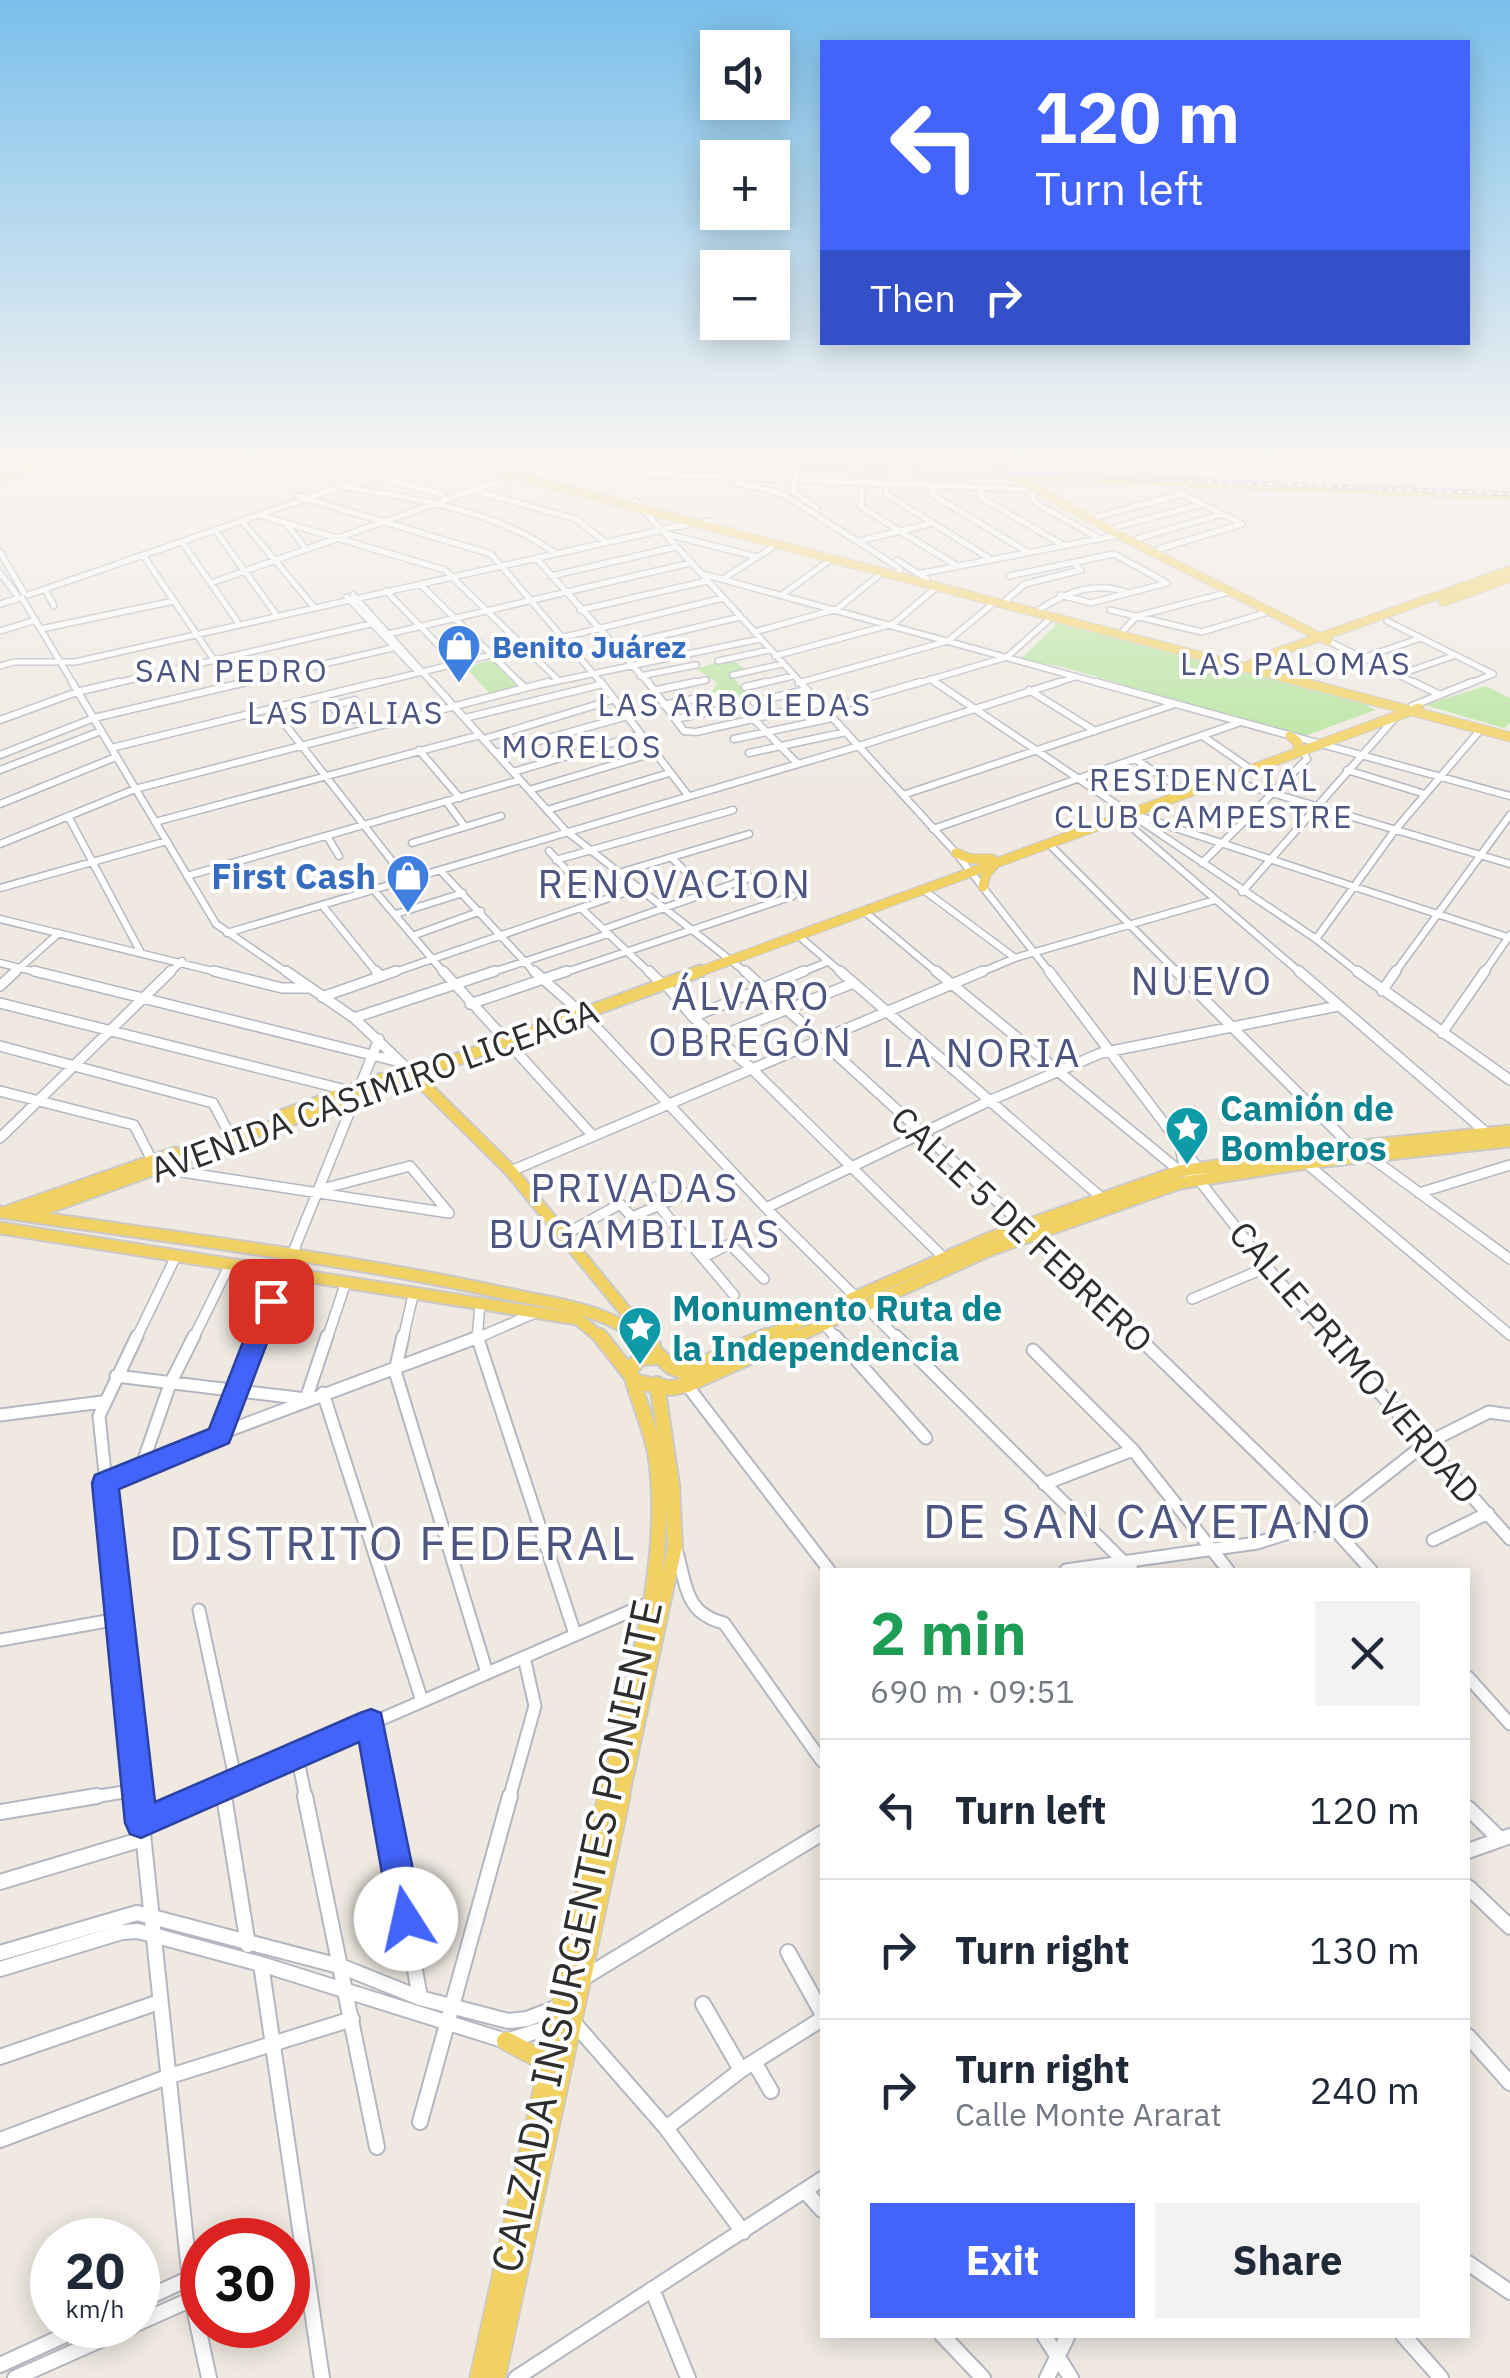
<!DOCTYPE html>
<html lang="en">
<head>
<meta charset="utf-8">
<style>
	:root { --surface:#fff; --page:#f2f2f3; --text:#1f2937; --muted:#747a83; --line:#e0e1e3; --accent:#4264fb }
	body { margin:0; font-family:"IBM Plex Sans",sans-serif; background:var(--page); color:var(--text); height:100vh; display:flex; flex-direction:column; font-size:38px; white-space:nowrap }
	* { box-sizing:border-box; margin:0 }
	p { font-size:32px; color:var(--muted) }
	.icon { flex:none; width:55px; height:55px; fill:none; stroke:currentColor; stroke-width:2; stroke-linecap:round; stroke-linejoin:round }
	.map { position:relative; flex:1; overflow:hidden }
	.drawer { position:absolute; left:820px; top:1568px; width:650px; height:770px; display:flex; flex-direction:column; background:var(--surface); border-radius:0px; box-shadow:0 5px 25px #0003 }
	.drawer>* { flex:none }
	.banner { position:absolute; left:820px; top:40px; width:650px; height:305px; border-radius:0px; box-shadow:0 5px 25px #0003; background:#4264fb; color:#fff; overflow:hidden }
	.tools { position:absolute; left:700px; top:30px; display:grid; gap:20px }
	.tools a { display:grid; place-items:center; width:90px; height:90px; border-radius:0px; background:var(--surface); box-shadow:0 5px 25px #0003; font-size:50px }
	.speed { position:absolute; left:30px; top:2218px; display:flex; gap:20px; font-size:50px; font-weight:700; text-align:center }
	.speed>* { display:grid; place-content:center; width:130px; height:130px; border-radius:50%; background:var(--surface); box-shadow:0 5px 25px #0003; line-height:1 }
	.speed small { font-size:25px; font-weight:400 }
	.speed .limit { border:15px solid #d22; background:#fff; color:#111 }
	.pin { position:absolute; display:grid; place-items:center; width:85px; height:85px; color:#fff; margin:-42px; border-radius:20px; box-shadow:0 5px 15px #0006 }
	.me { position:absolute; width:110px; margin:-55px; rotate:350deg; stroke-linejoin:round; filter:drop-shadow(0 0 8px #0008) }
	.turn { display:flex; align-items:center; gap:35px; height:210px; padding:0 50px; font-size:45px }
	.turn .icon { width:130px; height:130px; stroke-width:2.5 }
	.turn b { display:block; font-size:70px; line-height:85px }
	.then { display:flex; align-items:center; height:95px; padding:0 50px; background:#0003; gap:20px; font-size:38px }
	.round { display:grid; place-items:center; flex:none; width:105px; height:105px; border-radius:0px; background:var(--page) }
	.head { display:flex; align-items:center; justify-content:space-between; height:170px; padding:0 50px }
	h1 { font-size:60px; font-weight:800; line-height:75px; color:#1e9e55 }
	.primary-button { display:flex; gap:20px; margin-top:auto; padding:20px 50px }
	.primary-button a { flex:1; height:115px; border-radius:0px; background:var(--accent); color:#fff; font-size:40px; font-weight:800; line-height:115px; text-align:center }
	.primary-button a+a { background:var(--page); color:var(--text) }
	ul { padding:0; list-style:none }
	li { display:flex; align-items:center; gap:30px; height:140px; padding:0 50px; border-top:2px solid var(--line) }
	li div { flex:1 }
	li b { display:block; font-size:38px }
	li em { font-style:normal }
	.map>svg:first-child { display:block }
</style>
</head>
<body>
<div class="map">
<svg width="1510" height="2378" viewBox="0 0 1510 2378">
	<rect width="100%" height="100%" fill="#efe9e1"/>
	<path fill="#b6e59e" d="M1060 621 1355 699 1375 710 1302 737 1063 667 1020 660Z
		M492 660 517 686 490 694 465 667Z
		M723 660 736 662 746 671 734 678 751 699 732 703 724 695 712 692 717 683 697 669Z
		M1485 686 1510 698V723L1504 728 1425 705Z"/>
	<g fill="none" stroke-linecap="round" stroke-linejoin="round">
		<defs>
			<path id="minor-far4" d="M803 454 990 462
				M808 454 799 462 793 492 817 508
				M519 470 560 458
				M11 471 61 454
				M375 476 444 495
				M535 478 541 472 553 470 1024 489 1040 486
				M735 482 783 494 899 568V572
				M863 482 861 507 957 566
				M887 483 886 494 992 560
				M933 485V495L1029 553
				M344 487C413 498 494 510 552 551
				M982 487 980 497 1065 546
				M1035 488 1032 496 1036 503 1100 539
				M472 490 576 519 605 542
				M298 496 491 554 603 685
				M635 501 803 685
				M259 515 445 570 558 680
				M1096 517 1182 494 1242 524
				M242 521 314 607
				M287 525 305 548
				M1117 527 1202 504
				M215 530 275 613
				M656 530 711 521
				M667 534 757 557
				M1139 538 1222 514
				M859 541 933 523
				M182 542 237 621
				M1159 549 1242 524
				M0 552 24 593
				M143 555 214 660
				M536 558 650 685
				M897 560 927 579
				M0 573 17 595
				M703 574 1106 685
				M918 574 1119 535
				M551 576 676 547
				M1009 576 1114 554 1167 583
				M723 579 779 543
				M211 583 516 475
				M420 584 522 685
				M45 589 54 606
				M386 591 455 662
				M783 594 833 558
				M28 595 334 489 443 457
				M353 595 434 685
				M1060 595 1091 603 1167 583
				M347 597 417 671
				M22 598 74 685
				M1006 600 1025 584 1081 570 1075 564
				M0 604 19 598
				M1040 609C1068 591 1096 581 1128 593
				M580 610 707 581
				M1110 610 1202 632 1268 612
				M1387 621 1493 674
				M41 629 174 601
				M0 631 36 620
				M1123 631 1137 616 1233 591
				M754 632 837 609 883 572
				M388 634 690 563
				M1328 641 1419 685
				M618 646 740 617
				M775 656 893 624 938 586
				M1362 658 1421 638
				M718 661 769 650
				M0 666 14 662H75L662 530
				M733 675 782 664
				M1398 675 1456 655
				M640 676 696 665
				M930 679 939 685
				M798 683 948 641 995 602
				M108 685 370 624
				M236 685 392 648
				M369 685 723 598
				M539 685 760 639
				M683 685 706 680
				M755 685 793 676
				M912 685 1007 657 1052 617
				M1051 685 1075 677
				M1466 685 1493 674"/>
			<path id="minor-far3" d="M72 682 216 924 289 974
				M432 682 565 830 748 974
				M519 682 525 688
				M601 682 687 794
				M648 682 684 731 696 732 819 704
				M800 682 956 853 1051 974
				M935 682 1316 939 1360 974
				M1096 682 1510 796
				M1414 682 1440 695
				M745 687 766 682
				M1029 690 1095 731
				M652 691 695 682
				M323 696 344 721 370 716
				M754 702 806 690
				M663 705 708 696
				M331 706 355 700
				M1412 706 1472 682
				M742 707 797 763
				M273 709 406 879
				M825 710 920 682
				M465 718 599 685
				M675 719 730 708
				M0 720 77 692 119 682
				M1204 737 1246 766
				M484 739 612 700
				M734 739 832 718
				M111 748 379 682
				M419 750 460 798
				M496 753 624 717
				M749 753 846 732
				M0 755 94 718 246 682
				M1135 759 1182 790
				M0 770 101 731
				M1347 770 1425 794
				M513 772 639 735
				M1225 779 1510 864
				M529 790 653 753
				M903 795 1172 705
				M446 801 465 827
				M0 804 116 757
				M547 810 669 773
				M68 816 140 951
				M1139 816 1510 938
				M1121 818 1302 974
				M155 822 480 735
				M933 829 1238 723
				M327 836 339 856
				M412 843 501 816
				M0 844 135 789 548 682
				M1050 845 1179 974
				M549 851 596 902
				M673 859 707 893
				M556 860 733 810
				M1202 863 1307 759 1304 752
				M440 870 536 974
				M622 872 749 834
				M187 876 520 780
				M0 888 167 841
				M373 889 445 974
				M925 891 1015 958
				M1242 892 1394 719
				M322 905 378 974
				M581 908 651 974
				M865 912 939 974
				M396 914 463 893
				M0 919 225 974
				M604 929 770 871
				M227 933 859 746 1059 682
				M415 935 481 911
				M799 936 843 974
				M1316 939 1395 830 1481 729
				M0 963 44 974
				M13 974 59 933
				M169 974 182 961
				M389 974 641 887
				M487 974 608 934
				M560 974 793 896
				M798 974 827 962
				M977 974 1015 958 1215 900
				M1394 974 1510 815
				M1483 974 1510 935"/>
			<path id="minor-far2" d="M34 971 400 1062
				M214 971 282 988H309
				M286 971 354 1018 409 1070
				M376 971 380 976
				M443 971 593 1136
				M534 971 578 1010
				M649 971 659 981
				M745 971 1024 1226 1140 1339
				M840 971 1103 1199
				M936 971 1181 1172
				M1049 971 1201 1172
				M1176 971 1352 1147
				M1299 971 1488 1134
				M1357 971 1510 1080
				M666 985 693 1017 752 1069 945 1259
				M0 986 16 971
				M1382 991 1396 971
				M322 997 396 971
				M0 1003 350 1091
				M470 1004 567 971
				M584 1014 766 1208 898 1339
				M693 1017 804 971
				M354 1018 495 971
				M1442 1033 1485 971
				M715 1038 851 984
				M0 1046 213 1103 230 1135
				M0 1091 134 1125 156 1168 449 1213
				M0 1138 171 971
				M1180 1147 1185 1171 1202 1184 1267 1267 1331 1339
				M1369 1156 1510 1259
				M1306 1163 1510 1335
				M511 1171 983 971
				M656 1187 670 1201
				M318 1190 410 1166 449 1213
				M1419 1193 1510 1165
				M659 1206 734 1295
				M766 1208 989 1101 1101 1053 1338 1006
				M562 1236 620 1204 632 1217 687 1193
				M704 1257 730 1244 764 1279
				M1192 1299 1267 1267
				M824 1324 837 1339
				M136 1339 176 1256
				M193 1339 230 1264
				M258 1339 379 1039
				M327 1339 345 1285
				M403 1339 413 1295
				M475 1339 535 1313
				M477 1339 480 1305"/>
			<path id="minor-far1" d="M137 1336 99 1416 139 1799
				M403 1336 395 1371 487 1673
				M477 1336 575 1634
				M835 1336 926 1438
				M896 1336 1132 1570
				M1137 1336 1327 1521 1371 1570
				M1329 1336 1510 1539
				M1033 1350 1133 1450 1228 1570
				M116 1376 306 1399 327 1336
				M686 1384 829 1570
				M323 1393 422 1701
				M0 1415 102 1402
				M219 1436 259 1336
				M142 1465 170 1384 194 1336
				M105 1483 211 1437 481 1336
				M1044 1484 1133 1450
				M1433 1540 1488 1513
				M676 1549C687 1585 684 1613 724 1623L822 1761
				M1066 1570 1257 1543 1327 1521 1425 1444 1489 1412 1510 1415
				M199 1610 236 1782
				M0 1640 118 1619
				M1468 1677 1510 1724
				M371 1723 385 1799
				M297 1755 306 1799
				M223 1787 225 1799
				M81 1799 136 1790
				M197 1799 649 1603
				M509 1799 535 1706 524 1657"/>
			<path id="minor" d="M139 1796 192 2299 209 2378
				M224 1796 248 1945
				M305 1796 377 2147
				M384 1796 420 1998
				M1468 1808 1500 1839
				M0 1812 97 1796
				M141 1823 202 1796
				M1468 1851 1510 1836
				M0 1882 143 1839
				M1468 1887 1510 1927
				M788 1952 822 2013
				M0 1953 137 1913 343 1967 420 1998 508 2021 527 2019 558 2007
				M261 1964 322 2378
				M0 1969 122 1932 138 1931 261 1964 506 2041 557 2025
				M585 1977 822 1833
				M703 2004 741 2070
				M575 2024 666 2128 743 2232
				M1468 2036 1510 2083
				M0 2057 159 2002
				M754 2062 771 2091
				M420 2122 510 1796
				M666 2128 741 2070 822 2019
				M0 2140 170 2076 352 2019
				M805 2191 822 2210
				M1468 2263 1510 2292
				M652 2289 688 2378
				M138 2302 190 2278
				M138 2323 192 2299
				M942 2335 983 2378
				M1044 2335 1071 2378
				M1403 2335 1441 2378
				M0 2365 87 2325
				M15 2378 134 2325
				M516 2378 822 2179
				M1047 2378 1068 2335"/>
			<path id="major-far4" d="M418 454V458
				M434 454 1311 685
				M493 454 1510 496
				M974 454 1119 535 1328 641
				M0 478 77 454
				M1443 602 1510 578
				M1244 668 1264 657 1510 570"/>
			<path id="major-far3" d="M1302 682 1510 737
				M1290 736 1298 742V749
				M956 853 971 859H992
				M983 887 986 874 994 865
				M693 974 1419 708"/>
			<path id="major-far2" d="M410 1071 511 1171 648 1339
				M278 1117 382 1079
				M9 1211 175 1153
				M0 1212C168 1237 338 1257 504 1293 547 1303 607 1308 640 1339
				M28 1215 700 971
				M0 1228 578 1319 602 1339
				M760 1339 990 1238 1180 1171 1352 1147 1510 1131
				M791 1339 990 1250 1180 1183 1306 1163 1510 1141"/>
			<path id="major-far1" d="M600 1336 636 1382 671 1388 687 1385 796 1336
				M638 1336 671 1367 684 1372 766 1336
				M646 1336 653 1345
				M606 1799C630 1690 671 1571 656 1458 651 1427 637 1400 630 1370L640 1358 657 1357
				M621 1799 675 1546 672 1485 657 1384"/>
			<path id="major" d="M506 2041 548 2063
				M479 2378 607 1796
				M496 2378 621 1796"/>
		</defs>
		<use href="#minor-far4" stroke="#b4b7c1" stroke-width="8"/>
		<use href="#minor-far3" stroke="#b4b7c1" stroke-width="9"/>
		<use href="#minor-far2" stroke="#b4b7c1" stroke-width="12"/>
		<use href="#minor-far1" stroke="#b4b7c1" stroke-width="15"/>
		<use href="#minor" stroke="#b4b7c1" stroke-width="18"/>
		<use href="#major-far4" stroke="#c9c9c9" stroke-width="10"/>
		<use href="#major-far3" stroke="#c9c9c9" stroke-width="11"/>
		<use href="#major-far2" stroke="#c9c9c9" stroke-width="15"/>
		<use href="#major-far1" stroke="#c9c9c9" stroke-width="18"/>
		<use href="#major" stroke="#c9c9c9" stroke-width="21"/>
		<use href="#minor-far4" stroke="#fff" stroke-width="5"/>
		<use href="#minor-far3" stroke="#fff" stroke-width="6"/>
		<use href="#minor-far2" stroke="#fff" stroke-width="9"/>
		<use href="#minor-far1" stroke="#fff" stroke-width="11"/>
		<use href="#minor" stroke="#fff" stroke-width="14"/>
		<use href="#major-far4" stroke="#f2d163" stroke-width="8"/>
		<use href="#major-far3" stroke="#f2d163" stroke-width="9"/>
		<use href="#major-far2" stroke="#f2d163" stroke-width="11"/>
		<use href="#major-far1" stroke="#f2d163" stroke-width="14"/>
		<use href="#major" stroke="#f2d163" stroke-width="18"/>
		<defs>
			<path id="rail" d="M558 454 1510 494"/>
		</defs>
		<use href="#rail" stroke="#a3a6b8" stroke-width="5"/>
		<use href="#rail" stroke="#fff" stroke-width="2.5" stroke-dasharray="5" stroke-linecap="butt"/>
	</g>
	<linearGradient id="sky" x2="0" y2="1"><stop stop-color="#7abfeb"/><stop offset="0.58" stop-color="#f8f5f2"/><stop offset="1" stop-color="#f8f5f2" stop-opacity="0"/></linearGradient>
	<rect width="1510" height="787" fill="url(#sky)"/>
	<path fill="#4264fb" stroke="#2b41a3" stroke-width="2.5" d="M271 1292 280 1295 283 1301 229 1443 119 1489 155 1802 360 1713 371 1709 381 1713 423 1919 418 1931 406 1936 395 1931 390 1919 359 1742 141 1838 130 1834 125 1823 92 1483 95 1475 209 1429 259 1301 263 1295Z"/>
	<defs>
		<symbol id="shop-pin" viewBox="-11 -11 22 30"><path d="M0 17L-7.5 6A9.5 9.5 0 1 1 7.5 6Z" fill="#3f7fe0" stroke="#fff"/><path d="M-5-2.5h2.3a2.7 3.5 0 0 1 5.4 0H5L5.5 6h-11ZM-1.5-2.5h3a1.5 2.3 0 0 0-3 0Z" fill="#fff"/></symbol>
		<symbol id="sight-pin" viewBox="-11 -11 22 30"><path d="M0 17L-7.5 6A9.5 9.5 0 1 1 7.5 6Z" fill="#0f9aa8" stroke="#fff"/><path d="M0-6L1.8-2.2L6-1.7L2.9 1.2L3.7 5.4L0 3.3L-3.7 5.4L-2.9 1.2L-6-1.7L-1.8-2.2Z" fill="#fff"/></symbol>
	</defs>
	<g fill-rule="evenodd">
		<use href="#shop-pin" x="434" y="621" width="50" height="68"/>
		<use href="#shop-pin" x="383" y="851" width="50" height="68"/>
		<use href="#sight-pin" x="1162" y="1103" width="50" height="68"/>
		<use href="#sight-pin" x="615" y="1303" width="50" height="68"/>
	</g>
	<g text-anchor="middle" dominant-baseline="central" stroke-width="8" stroke-linejoin="round" paint-order="stroke">
		<g font-size="30" font-weight="bold" fill="#366cbe" stroke="#fff" text-anchor="start">
			<text x="492" y="646">Benito Juárez</text>
		</g>
		<g font-size="32" letter-spacing="2.5" fill="#4d5680" stroke="#fff">
			<text x="1296" y="663">LAS PALOMAS</text>
			<text x="232" y="670">SAN PEDRO</text>
			<text x="735" y="704">LAS ARBOLEDAS</text>
			<text x="346" y="712">LAS DALIAS</text>
			<text x="582" y="746">MORELOS</text>
			<text x="1204" y="779">RESIDENCIAL<tspan x="1204" dy="37">CLUB CAMPESTRE</tspan></text>
		</g>
		<g font-size="35" font-weight="bold" fill="#366cbe" stroke="#fff" text-anchor="end">
			<text x="376" y="876">First Cash</text>
		</g>
		<g font-size="35" fill="#2e2e2e" stroke="#fff">
			<text transform="translate(374 1090) rotate(-20)">AVENIDA CASIMIRO LICEAGA</text>
			<text transform="translate(1022 1229) rotate(43)">CALLE 5 DE FEBRERO</text>
			<text transform="translate(1355 1362) rotate(49)">CALLE PRIMO VERDAD</text>
		</g>
		<g font-size="35" font-weight="bold" fill="#0d838f" stroke="#fff" text-anchor="start">
			<text x="1220" y="1108">Camión de<tspan x="1220" dy="40">Bomberos</tspan></text>
			<text x="672" y="1308">Monumento Ruta de<tspan x="672" dy="40">la Independencia</tspan></text>
		</g>
		<g font-size="40" letter-spacing="2.5" fill="#4d5680" stroke="#fff">
			<text x="675" y="883">RENOVACION</text>
			<text x="1202" y="980">NUEVO</text>
			<text x="751" y="995">ÁLVARO<tspan x="751" dy="46">OBREGÓN</tspan></text>
			<text x="982" y="1052">LA NORIA</text>
			<text x="635" y="1187">PRIVADAS<tspan x="635" dy="46">BUGAMBILIAS</tspan></text>
		</g>
		<g font-size="42" fill="#2e2e2e" stroke="#fff">
			<text transform="translate(576 1936) rotate(-78)">CALZADA INSURGENTES PONIENTE</text>
		</g>
		<g font-size="48" letter-spacing="2.5" fill="#4d5680" stroke="#fff">
			<text x="1148" y="1520">DE SAN CAYETANO</text>
			<text x="403" y="1542">DISTRITO FEDERAL</text>
		</g>
	</g>
</svg>
<div class="tools">
<a><svg class="icon" aria-label="sound" viewBox="0 0 24 24"><path d="M4 9h4l5-4v14l-5-4H4zM17 9q2 3 0 6"/></svg></a>
<a>+</a>
<a>−</a>
</div>
<div class="speed"><div>20<small>km/h</small></div><div class="limit">30</div></div>
<div class="pin" style="left:271px;top:1301px;background:#d93025"><svg class="icon" aria-label="arrive" viewBox="0 0 24 24"><path d="M6 21V4h12l-3 4 3 4H6"/></svg></div>
<svg class="me" style="left:406px;top:1919px" viewBox="-20 -20 40 40"><circle r="19" fill="#fff"/><path d="M0-13L10 11 0 6-10 11z" fill="#4264fb"/></svg>
<div class="banner">
<div class="turn"><svg class="icon" aria-label="left" viewBox="0 0 24 24"><path d="M17 20v-9H6M10 6l-5 5 5 5"/></svg><div><b>120 m</b>Turn left</div></div>
<div class="then">Then<svg class="icon" aria-label="right" viewBox="0 0 24 24"><path d="M7 20v-9h11M14 6l5 5-5 5"/></svg></div>
</div>
<section class="drawer">
<div class="head"><div><h1>2 min</h1><p>690 m · 09:51</p></div><a class="round"><svg class="icon" aria-label="close" viewBox="0 0 24 24"><path d="M6 6l12 12M18 6L6 18"/></svg></a></div>
<ul>
<li><svg class="icon" aria-label="left" viewBox="0 0 24 24"><path d="M17 20v-9H6M10 6l-5 5 5 5"/></svg><div><b>Turn left</b></div><em>120 m</em></li>
<li><svg class="icon" aria-label="right" viewBox="0 0 24 24"><path d="M7 20v-9h11M14 6l5 5-5 5"/></svg><div><b>Turn right</b></div><em>130 m</em></li>
<li><svg class="icon" aria-label="right" viewBox="0 0 24 24"><path d="M7 20v-9h11M14 6l5 5-5 5"/></svg><div><b>Turn right</b><p>Calle Monte Ararat</p></div><em>240 m</em></li>
</ul>
<div class="primary-button"><a>Exit</a><a>Share</a></div>
</section>
</div>
</body>
</html>
